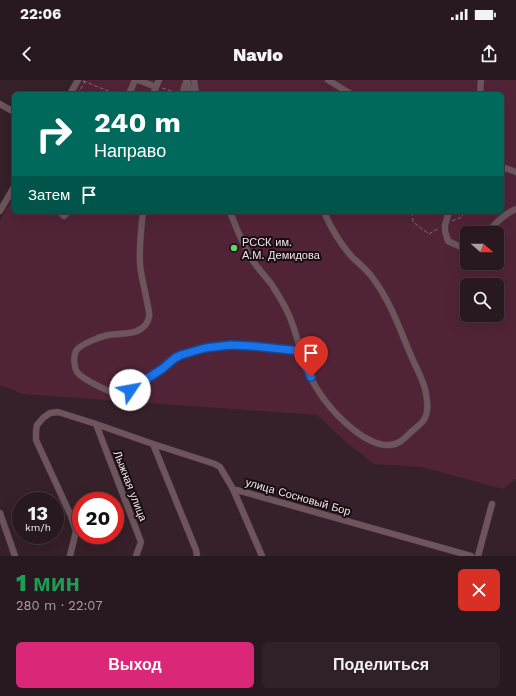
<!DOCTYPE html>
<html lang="ru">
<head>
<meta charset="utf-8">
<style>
	:root { --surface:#28181f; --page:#302128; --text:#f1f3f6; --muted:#a5a0a4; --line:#44373d; --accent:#db2777 }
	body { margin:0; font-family:"Work Sans",sans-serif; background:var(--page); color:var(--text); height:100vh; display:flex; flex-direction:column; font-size:15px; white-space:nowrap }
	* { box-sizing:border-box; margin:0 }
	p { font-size:13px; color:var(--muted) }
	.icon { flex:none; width:22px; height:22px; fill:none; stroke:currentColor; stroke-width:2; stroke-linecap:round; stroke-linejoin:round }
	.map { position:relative; height:476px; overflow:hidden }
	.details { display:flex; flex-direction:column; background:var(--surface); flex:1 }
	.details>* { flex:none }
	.top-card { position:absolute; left:12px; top:12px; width:492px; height:122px; border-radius:6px; box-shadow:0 4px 16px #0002,0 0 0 1px var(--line); background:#00695c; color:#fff; overflow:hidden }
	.needle { width:26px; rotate:110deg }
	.fabs { position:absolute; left:460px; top:146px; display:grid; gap:8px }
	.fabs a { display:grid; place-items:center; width:44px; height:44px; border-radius:6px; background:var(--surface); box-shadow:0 4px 16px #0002,0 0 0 1px var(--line); font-size:20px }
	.speed { position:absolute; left:12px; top:412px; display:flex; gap:8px; font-size:20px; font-weight:700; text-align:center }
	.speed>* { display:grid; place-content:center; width:52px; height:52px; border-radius:50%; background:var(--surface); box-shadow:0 4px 16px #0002,0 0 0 1px var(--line); line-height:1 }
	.speed small { font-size:10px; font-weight:400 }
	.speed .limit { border:6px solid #d22; background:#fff; color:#111 }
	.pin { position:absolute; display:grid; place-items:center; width:34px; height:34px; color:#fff; margin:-41px -17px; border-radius:50% 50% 50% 0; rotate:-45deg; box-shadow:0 0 4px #0007 }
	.pin .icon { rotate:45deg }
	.me { position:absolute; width:44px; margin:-22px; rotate:57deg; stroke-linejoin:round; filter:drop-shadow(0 0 3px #0008) }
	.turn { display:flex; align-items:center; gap:14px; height:84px; padding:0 16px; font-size:18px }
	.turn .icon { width:52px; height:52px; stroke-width:2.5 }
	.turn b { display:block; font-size:28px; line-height:34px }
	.then { display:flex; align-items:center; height:38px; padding:0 16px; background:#0003; gap:8px; font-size:15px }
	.round { display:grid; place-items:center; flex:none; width:42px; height:42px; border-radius:6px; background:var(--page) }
	.summary { display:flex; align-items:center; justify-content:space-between; height:68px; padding:0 16px }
	h1 { font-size:24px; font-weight:800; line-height:30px; color:#1e9e55 }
	.cta { display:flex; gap:8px; margin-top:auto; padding:8px 16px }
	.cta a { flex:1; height:46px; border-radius:6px; background:var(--accent); color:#fff; font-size:16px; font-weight:800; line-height:46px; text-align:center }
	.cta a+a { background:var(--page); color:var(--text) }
	.status { display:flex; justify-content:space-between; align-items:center; height:28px; padding:0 20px; background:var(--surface); direction:ltr }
	.status svg { height:11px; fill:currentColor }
	header { display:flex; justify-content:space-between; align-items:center; height:52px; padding:0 16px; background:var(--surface); font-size:18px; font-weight:800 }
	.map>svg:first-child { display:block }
</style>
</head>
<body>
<div class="status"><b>22:06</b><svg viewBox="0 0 49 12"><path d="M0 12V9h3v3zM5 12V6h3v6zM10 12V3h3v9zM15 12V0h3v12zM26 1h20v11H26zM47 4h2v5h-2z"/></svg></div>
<header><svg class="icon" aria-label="back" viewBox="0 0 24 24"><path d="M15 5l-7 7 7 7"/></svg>Navio<svg class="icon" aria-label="share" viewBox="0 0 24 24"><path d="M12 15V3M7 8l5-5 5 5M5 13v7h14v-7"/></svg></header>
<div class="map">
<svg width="516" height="476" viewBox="0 0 516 476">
	<rect width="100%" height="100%" fill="#362029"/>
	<path fill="#512337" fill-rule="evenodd" d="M80 0H516V399L503 409 422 387 374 384 347 363 317 335 23 314 0 305V140L14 116V132H502V14H72ZM467 153H497V183H467ZM467 205H497V235H467Z"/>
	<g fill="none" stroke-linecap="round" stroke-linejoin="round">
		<defs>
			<path id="minor" d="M138 0 156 7
				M186 0 192 14
				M194 0 196 14
				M328 0 351 14
				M70 14 78 0
				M129 14 135 0
				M153 14 159 0
				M183 14 184 7 187 1
				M480 14 481 0
				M0 24 14 32
				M502 87 516 92
				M0 131 14 107
				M60 132 64 136 68 132
				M143 132C141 149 139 167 140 184 141 197 145 209 147 222 148 227 150 233 149 237 147 247 138 252 129 253 122 254 115 254 108 255 100 257 80 264 76 271 73 277 74 287 77 292 82 299 112 314 120 314 128 313 157 294 164 288 168 284 171 280 175 278 181 274 189 273 196 271 207 268 220 265 231 265 255 265 278 269 301 271
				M230 132C237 149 243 166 253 181 259 190 266 197 272 205 277 213 283 222 287 231 295 247 298 263 303 280 313 307 331 332 354 350 362 357 378 366 389 365 398 365 404 359 410 353 414 349 420 345 423 341 430 332 427 319 425 309 422 298 417 289 412 278 400 250 391 222 372 197 367 190 360 184 353 178 341 165 331 148 324 132
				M449 132 445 145V151L448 161 467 170
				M487 153C496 143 504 134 516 129
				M96 344 141 462 136 476
				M153 364 196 470 197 476
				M233 409 262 476
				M0 433 15 476
				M70 476 76 451 71 436 36 360V351L37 345 43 338 50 333 58 332 96 344 153 364 215 384 220 387 233 409 471 476
				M478 476 492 424"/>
		</defs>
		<use href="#minor" stroke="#513e46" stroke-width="7"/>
		<path stroke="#7e6b72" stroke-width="1" stroke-dasharray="4 2" stroke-linecap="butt" d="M83 1 116 14
			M162 8 178 13
			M77 14 85 2 84 0
			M412 132 413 142 429 154 439 148
			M452 141 462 137 464 132"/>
		<use href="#minor" stroke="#6d545d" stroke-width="6"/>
	</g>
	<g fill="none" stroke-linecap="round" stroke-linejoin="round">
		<defs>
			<path id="route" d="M130 310 162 289 175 278 181 275 205 268 230 265 252 266 301 271 304 280 311 297"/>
		</defs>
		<use href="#route" stroke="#114b97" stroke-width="10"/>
		<use href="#route" stroke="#1a73e8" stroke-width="7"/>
	</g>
	<circle fill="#64d468" stroke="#170d11" stroke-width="1.5" cx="234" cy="168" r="4"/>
	<g text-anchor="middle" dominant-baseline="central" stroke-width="4" stroke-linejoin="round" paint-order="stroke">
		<g font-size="11" fill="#f5e5eb" stroke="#170d11" text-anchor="start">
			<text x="242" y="162">РССК им.<tspan x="242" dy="13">А.М. Демидова</tspan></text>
		</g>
		<g font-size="11" fill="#f5e5eb" stroke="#170d11">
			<text transform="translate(130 406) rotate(69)">Лыжная улица</text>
			<text transform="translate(298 417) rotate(16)">улица Сосновый Бор</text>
		</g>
	</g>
</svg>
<div class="fabs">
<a><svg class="needle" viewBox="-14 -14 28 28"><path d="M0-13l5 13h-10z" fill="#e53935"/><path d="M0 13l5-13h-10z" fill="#a5a0a4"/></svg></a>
<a><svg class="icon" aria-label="search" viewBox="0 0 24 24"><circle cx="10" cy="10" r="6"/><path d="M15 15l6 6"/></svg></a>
</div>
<div class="speed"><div>13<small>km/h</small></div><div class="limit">20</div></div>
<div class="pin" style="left:311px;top:297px;background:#d93025"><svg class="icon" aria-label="arrive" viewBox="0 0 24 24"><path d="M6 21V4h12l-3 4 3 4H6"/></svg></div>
<svg class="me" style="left:130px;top:310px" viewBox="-20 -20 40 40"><circle r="19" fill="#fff"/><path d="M0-13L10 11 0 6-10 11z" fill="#1a73e8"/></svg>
<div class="top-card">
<div class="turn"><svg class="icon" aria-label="right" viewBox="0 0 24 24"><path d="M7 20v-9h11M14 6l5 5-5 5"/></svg><div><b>240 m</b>Направо</div></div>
<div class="then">Затем<svg class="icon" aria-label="arrive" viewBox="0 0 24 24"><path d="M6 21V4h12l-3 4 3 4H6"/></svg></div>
</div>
</div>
<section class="details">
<div class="summary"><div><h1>1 мин</h1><p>280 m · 22:07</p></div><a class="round" style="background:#d93025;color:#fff"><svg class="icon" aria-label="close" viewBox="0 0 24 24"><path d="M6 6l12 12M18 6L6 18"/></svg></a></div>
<div class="cta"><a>Выход</a><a>Поделиться</a></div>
</section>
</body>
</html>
